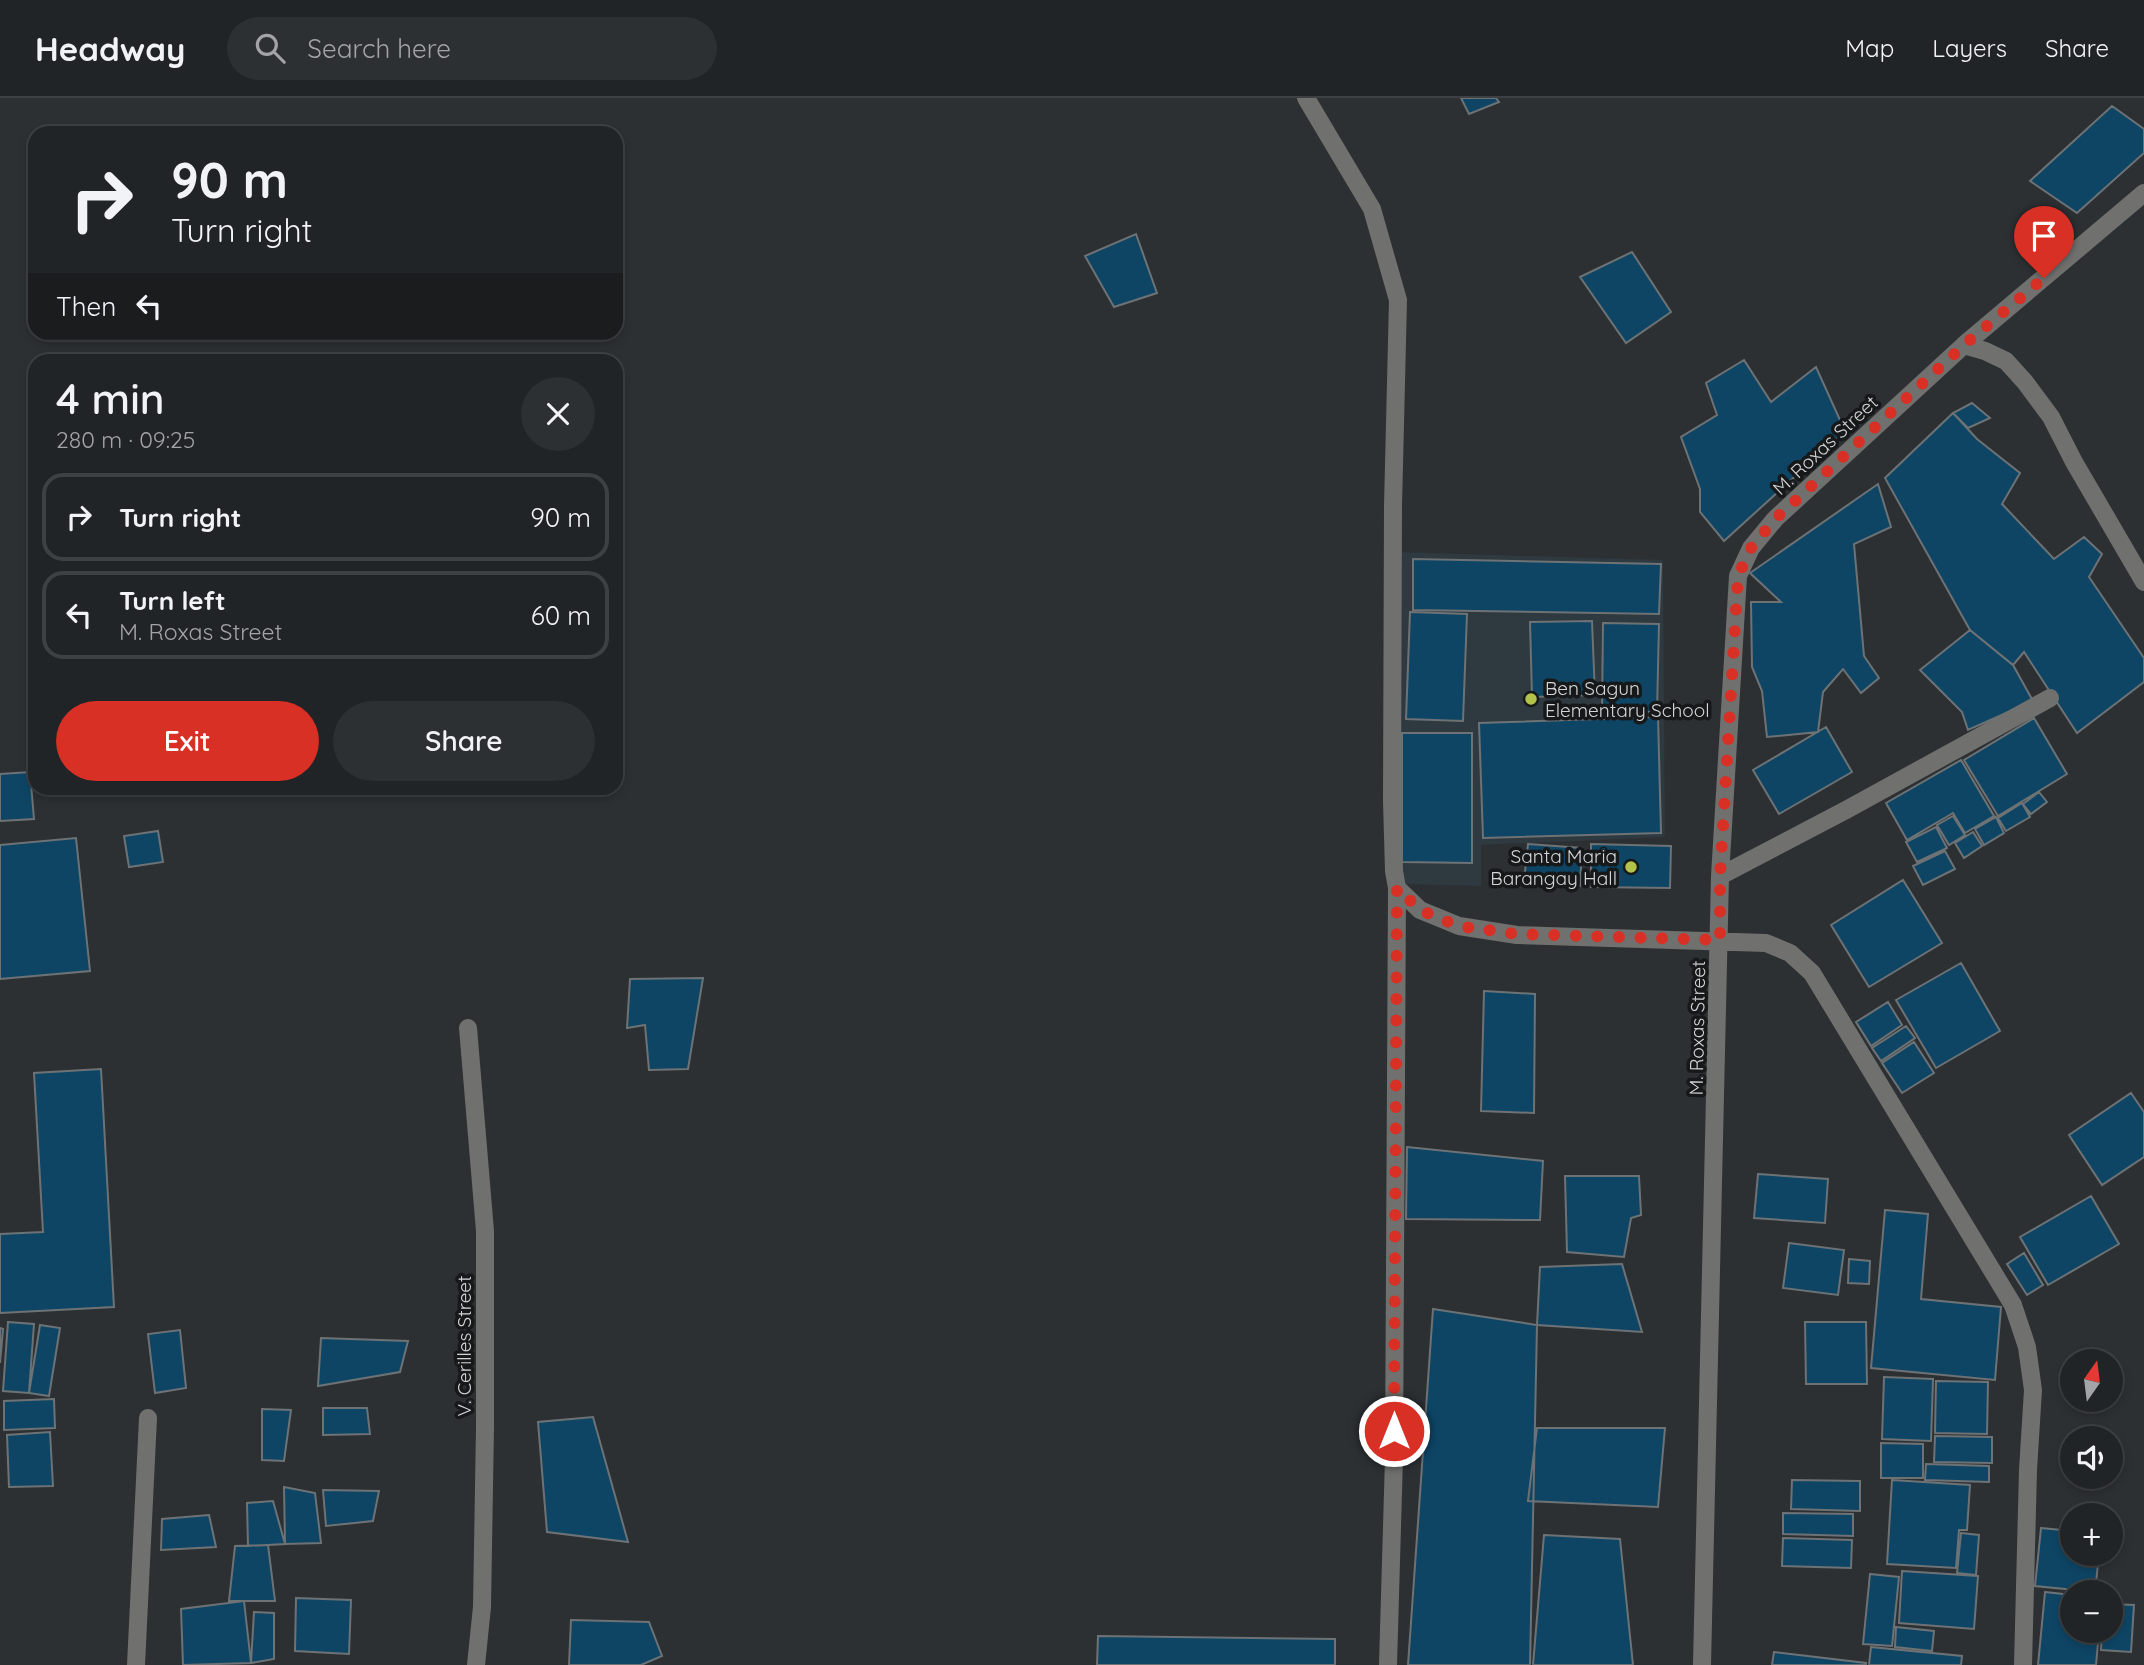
<!DOCTYPE html>
<html lang="en">
<head>
<meta charset="utf-8">
<style>
	:root { --surface:#212426; --page:#2d3032; --text:#f1f3f6; --muted:#a2a4a7; --line:#3e4143; --accent:#d93025 }
	body { margin:0; font-family:Quicksand,sans-serif; background:var(--page); color:var(--text); height:100vh; display:flex; flex-direction:column; font-size:26px; white-space:nowrap }
	* { box-sizing:border-box; margin:0 }
	p { font-size:23px; color:var(--muted) }
	.icon { flex:none; width:38px; height:38px; fill:none; stroke:currentColor; stroke-width:2; stroke-linecap:round; stroke-linejoin:round }
	.map { position:relative; flex:1; overflow:hidden }
	.details { position:absolute; left:28px; top:256px; width:595px; height:441px; display:flex; flex-direction:column; background:var(--surface); border-radius:21px; box-shadow:0 4px 10px #0003,0 0 0 2px var(--line) }
	.details>* { flex:none }
	.banner { position:absolute; left:28px; top:28px; width:595px; height:214px; border-radius:21px; box-shadow:0 4px 10px #0003,0 0 0 2px var(--line); background:#212426; color:var(--text); overflow:hidden }
	.needle { width:46px; rotate:14deg }
	.controls { position:absolute; left:2060px; top:1251px; display:grid; gap:14px }
	.controls a { display:grid; place-items:center; width:63px; height:63px; border-radius:50%; background:var(--surface); box-shadow:0 4px 10px #0003,0 0 0 2px var(--line); font-size:35px }
	.pin { position:absolute; display:grid; place-items:center; width:60px; height:60px; color:#fff; margin:-72px -30px; border-radius:50% 50% 50% 0; rotate:-45deg; box-shadow:0 0 7px #0007 }
	.pin .icon { rotate:45deg }
	.me { position:absolute; width:77px; margin:-38px; rotate:0deg; stroke-linejoin:round; filter:drop-shadow(0 0 5px #0008) }
	.turn { display:flex; align-items:center; gap:24px; height:147px; padding:0 28px; font-size:32px }
	.turn .icon { width:91px; height:91px; stroke-width:2.5 }
	.turn b { display:block; font-size:49px; line-height:60px }
	.then { display:flex; align-items:center; height:66px; padding:0 28px; background:#0003; gap:14px; font-size:26px }
	.round { display:grid; place-items:center; flex:none; width:74px; height:74px; border-radius:37px; background:var(--page) }
	.headline { display:flex; align-items:center; justify-content:space-between; height:119px; padding:0 28px }
	h1 { font-size:42px; font-weight:600; line-height:52px }
	.button { display:flex; gap:14px; margin-top:auto; padding:14px 28px }
	.button a { flex:1; height:80px; border-radius:42px; background:var(--accent); color:#fff; font-size:28px; font-weight:600; line-height:80px; text-align:center }
	.button a+a { background:var(--page); color:var(--text) }
	ul { padding:0; list-style:none }
	li { display:flex; align-items:center; gap:21px; height:88px; margin:0 14px 10px; padding:0 14px; border:4px solid var(--line); border-radius:21px }
	li div { flex:1 }
	li b { display:block; font-size:26px }
	li em { font-style:normal }
	header { display:flex; align-items:center; gap:42px; box-sizing:border-box; height:98px; padding:0 35px; background:var(--surface); border-bottom:2px solid var(--line) }
	header strong { font-size:33px }
	nav { display:flex; gap:38px; margin-inline-start:auto; font-size:24px }
	.search { width:490px; height:63px; background:var(--page); display:flex; align-items:center; gap:18px; box-sizing:border-box; padding:0 24px; border-radius:38px; color:var(--muted); font-size:26px }
	.map>svg:first-child { display:block }
</style>
</head>
<body>
<header>
<strong>Headway</strong>
<div class="search"><svg class="icon" aria-label="search" viewBox="0 0 24 24"><circle cx="10" cy="10" r="6"/><path d="M15 15l6 6"/></svg>Search here</div>
<nav><a>Map</a><a>Layers</a><a>Share</a></nav>
</header>
<div class="map">
<svg width="2144" height="1567" viewBox="0 0 2144 1567">
	<rect width="100%" height="100%" fill="#2c3033"/>
	<path fill="#2f3940" d="M1397 454 1663 462 1665 739 1481 747V788L1399 786Z"/>
	<path fill="#0e4565" stroke="#6d7275" stroke-width="2" d="M1461 0H1496L1499 4 1469 16Z
		M2112 8 2144 31V55L2077 115 2030 83Z
		M1136 136 1157 195 1114 209 1085 158Z
		M1632 154 1671 214 1626 245 1580 179Z
		M1744 262 1771 304 1816 269 1845 333 1724 443 1700 414V391L1681 339 1717 317 1706 285Z
		M1972 305 1990 320 1968 330 1953 315Z
		M1953 315 1977 341 2020 375 2002 406 2054 461 2084 439 2102 456 2089 479 2144 560V584L2077 635 2024 554 2013 567 1970 532 1885 380Z
		M1878 386 1891 429 1854 446 1864 558 1879 580 1861 595 1843 571 1823 594 1818 634 1767 639 1762 593 1752 569 1751 504H1781L1750 475Z
		M1413 461 1661 466 1659 516 1413 512Z
		M1410 514 1467 516 1463 623 1406 621Z
		M1592 523 1595 597 1532 599 1530 524Z
		M1603 525 1659 526 1657 614 1602 613Z
		M1970 532 2013 567 2033 603 1968 632 1962 614 1920 572Z
		M1658 619 1661 735 1483 740 1479 625Z
		M2034 620 2067 676 1998 718 1964 662Z
		M1826 629 1852 674 1779 716 1753 672Z
		M1402 635H1472V765L1402 764Z
		M1961 662 1994 718 1965 735 1953 715 1907 742 1886 705Z
		M30 674 34 721 0 723V676Z
		M2039 694 2047 704 2031 716 2023 706Z
		M2022 705 2030 719 2006 733 1998 720Z
		M1953 718 1965 737 1949 747 1937 727Z
		M1996 719 2004 735 1984 747 1975 731Z
		M1936 729 1947 750 1917 764 1906 744Z
		M158 733 163 764 129 769 124 738Z
		M1973 734 1982 748 1964 760 1955 745Z
		M76 740 90 873 0 881V747Z
		M1528 746 1582 750 1580 788 1524 783Z
		M1591 746 1671 748 1670 790 1591 789Z
		M1945 753 1955 771 1923 787 1913 768Z
		M1903 782 1942 845 1869 889 1831 827Z
		M1961 865 2000 933 1936 970 1896 902Z
		M703 880 688 971 649 972 645 927 627 930 630 881Z
		M1484 893 1535 896 1534 1015 1481 1013Z
		M1888 904 1902 927 1871 948 1856 924Z
		M1906 928 1915 940 1881 963 1872 950Z
		M1914 944 1934 975 1902 995 1882 965Z
		M101 971 114 1209 0 1215V1136L43 1134 34 975Z
		M2131 995 2144 1014V1059L2102 1087 2069 1037Z
		M1407 1049 1543 1063 1540 1122 1406 1121Z
		M1758 1076 1828 1081 1825 1125 1754 1120Z
		M1565 1078H1639L1641 1117 1631 1120 1624 1159 1567 1154Z
		M2091 1098 2119 1146 2048 1187 2020 1139Z
		M1885 1112 1928 1116 1921 1201 2001 1209 1995 1282 1871 1270Z
		M1789 1145 1844 1152 1838 1197 1783 1190Z
		M2024 1155 2043 1187 2027 1197 2007 1166Z
		M1849 1161 1870 1163 1869 1186 1848 1185Z
		M1622 1166 1642 1234 1537 1227 1540 1169Z
		M1433 1211 1537 1227 1530 1567H1408Z
		M8 1224 34 1226 29 1295 3 1293Z
		M1805 1224H1866L1867 1286H1806Z
		M40 1227 60 1230 49 1298 29 1295Z
		M0 1230 3 1231 0 1265Z
		M180 1232 186 1290 155 1295 148 1236Z
		M321 1240 408 1243 400 1274 318 1288Z
		M1884 1279 1933 1281 1931 1343 1882 1341Z
		M1936 1283 1988 1284 1987 1336 1935 1335Z
		M54 1301 55 1330 4 1332V1303Z
		M323 1310H367L370 1336 323 1337Z
		M262 1311 291 1312 284 1363 262 1362Z
		M593 1319 628 1444 547 1434 538 1324Z
		M1537 1330H1665L1658 1409 1528 1403Z
		M50 1334 53 1388 9 1389 7 1337Z
		M1935 1338 1992 1339V1365L1934 1364Z
		M1881 1345 1923 1346V1380H1881Z
		M1926 1366 1989 1368V1384L1925 1382Z
		M1792 1382 1860 1383V1413L1791 1411Z
		M1892 1382 1970 1387 1967 1432H1959L1956 1470 1887 1466Z
		M284 1389 315 1395 321 1445 285 1446Z
		M323 1392 379 1393 373 1423 326 1428Z
		M273 1403 285 1446 248 1448 247 1405Z
		M1783 1415 1853 1416V1438L1783 1436Z
		M209 1417 216 1449 161 1452 162 1421Z
		M2041 1430 2072 1433V1456H2099L2095 1494 2035 1488Z
		M1961 1435 1979 1437 1976 1477 1957 1475Z
		M1544 1437 1620 1441 1633 1567H1533Z
		M1783 1440 1852 1442 1851 1470 1782 1468Z
		M268 1447 275 1503H229L235 1448Z
		M1902 1473 1978 1478 1974 1531 1899 1525Z
		M1870 1476 1899 1479 1892 1548 1863 1546Z
		M2045 1494 2072 1497V1533H2099L2096 1567H2038Z
		M296 1500 351 1502 349 1556 295 1553Z
		M244 1503 251 1565 183 1567 181 1511Z
		M2110 1506 2134 1507 2131 1554 2101 1552 2102 1533H2110Z
		M254 1514 274 1515V1561L251 1565Z
		M571 1522 649 1524 662 1558 641 1567H569Z
		M1896 1529 1934 1533 1932 1553 1895 1549Z
		M1098 1538 1335 1541V1567H1097Z
		M1871 1549 1962 1558 1961 1567H1869Z
		M1774 1554 1866 1565V1567H1772Z"/>
	<g fill="none" stroke-linecap="round" stroke-linejoin="round">
		<path stroke="#70706e" stroke-width="18" d="M1306 0 1372 111 1398 202 1393 408 1392 703 1394 773 1397 790 1420 812 1459 828 1517 837 1766 845 1790 855 1812 875 2013 1207 2027 1249 2033 1292 2028 1372 2023 1567
			M1964 247 1985 253 2006 263 2025 284 2051 319 2074 364 2144 484
			M1720 778 1846 712 2050 600
			M468 930 485 1133V1329L482 1509 476 1567
			M136 1567 148 1320
			M1388 1567 1394 1360 1397 790
			M1702 1567 1720 778 1738 478 1751 450 1775 421 1964 247 2144 95"/>
	</g>
	<g fill="none" stroke-linecap="round" stroke-linejoin="round">
		<path stroke="#d93025" stroke-width="12" stroke-dasharray="0 21.6" d="M1394 1333 1397 790 1420 812 1458 828 1517 836 1720 842V778L1738 478 1751 450 1775 421 1794 404 1964 247 2044 180"/>
	</g>
	<g fill="#b3c24b" stroke="#161819" stroke-width="2.5">
		<circle cx="1531" cy="601" r="7"/>
		<circle cx="1631" cy="769" r="7"/>
	</g>
	<g text-anchor="middle" dominant-baseline="central" stroke-width="7" stroke-linejoin="round" paint-order="stroke">
		<g font-size="19" fill="#d3d5d7" stroke="#161819">
			<text transform="translate(1825 347) rotate(-43)">M. Roxas Street</text>
			<text transform="translate(1697 930) rotate(-89)">M. Roxas Street</text>
			<text transform="translate(464 1248) rotate(-90)">V. Cerilles Street</text>
		</g>
		<g font-size="19" fill="#d3d5d7" stroke="#161819" text-anchor="start">
			<text x="1545" y="590">Ben Sagun<tspan x="1545" dy="22">Elementary School</tspan></text>
			<text x="1617" y="758" text-anchor="end">Santa Maria<tspan x="1617" dy="22">Barangay Hall</tspan></text>
		</g>
	</g>
</svg>
<div class="controls">
<a><svg class="needle" viewBox="-14 -14 28 28"><path d="M0-13l5 13h-10z" fill="#e53935"/><path d="M0 13l5-13h-10z" fill="#a2a4a7"/></svg></a>
<a><svg class="icon" aria-label="sound" viewBox="0 0 24 24"><path d="M4 9h4l5-4v14l-5-4H4zM17 9q2 3 0 6"/></svg></a>
<a>+</a>
<a>−</a>
</div>
<div class="pin" style="left:2044px;top:180px;background:#d93025"><svg class="icon" aria-label="arrive" viewBox="0 0 24 24"><path d="M6 21V4h12l-3 4 3 4H6"/></svg></div>
<svg class="me" style="left:1394px;top:1333px" viewBox="-20 -20 40 40"><circle r="17" fill="#d93025" stroke="#fff" stroke-width="3"/><path d="M0-11L8 9 0 5-8 9z" fill="#fff"/></svg>
<div class="banner">
<div class="turn"><svg class="icon" aria-label="right" viewBox="0 0 24 24"><path d="M7 20v-9h11M14 6l5 5-5 5"/></svg><div><b>90 m</b>Turn right</div></div>
<div class="then">Then<svg class="icon" aria-label="left" viewBox="0 0 24 24"><path d="M17 20v-9H6M10 6l-5 5 5 5"/></svg></div>
</div>
<section class="details">
<div class="headline"><div><h1>4 min</h1><p>280 m · 09:25</p></div><a class="round"><svg class="icon" aria-label="close" viewBox="0 0 24 24"><path d="M6 6l12 12M18 6L6 18"/></svg></a></div>
<ul>
<li><svg class="icon" aria-label="right" viewBox="0 0 24 24"><path d="M7 20v-9h11M14 6l5 5-5 5"/></svg><div><b>Turn right</b></div><em>90 m</em></li>
<li><svg class="icon" aria-label="left" viewBox="0 0 24 24"><path d="M17 20v-9H6M10 6l-5 5 5 5"/></svg><div><b>Turn left</b><p>M. Roxas Street</p></div><em>60 m</em></li>
</ul>
<div class="button"><a>Exit</a><a>Share</a></div>
</section>
</div>
</body>
</html>
